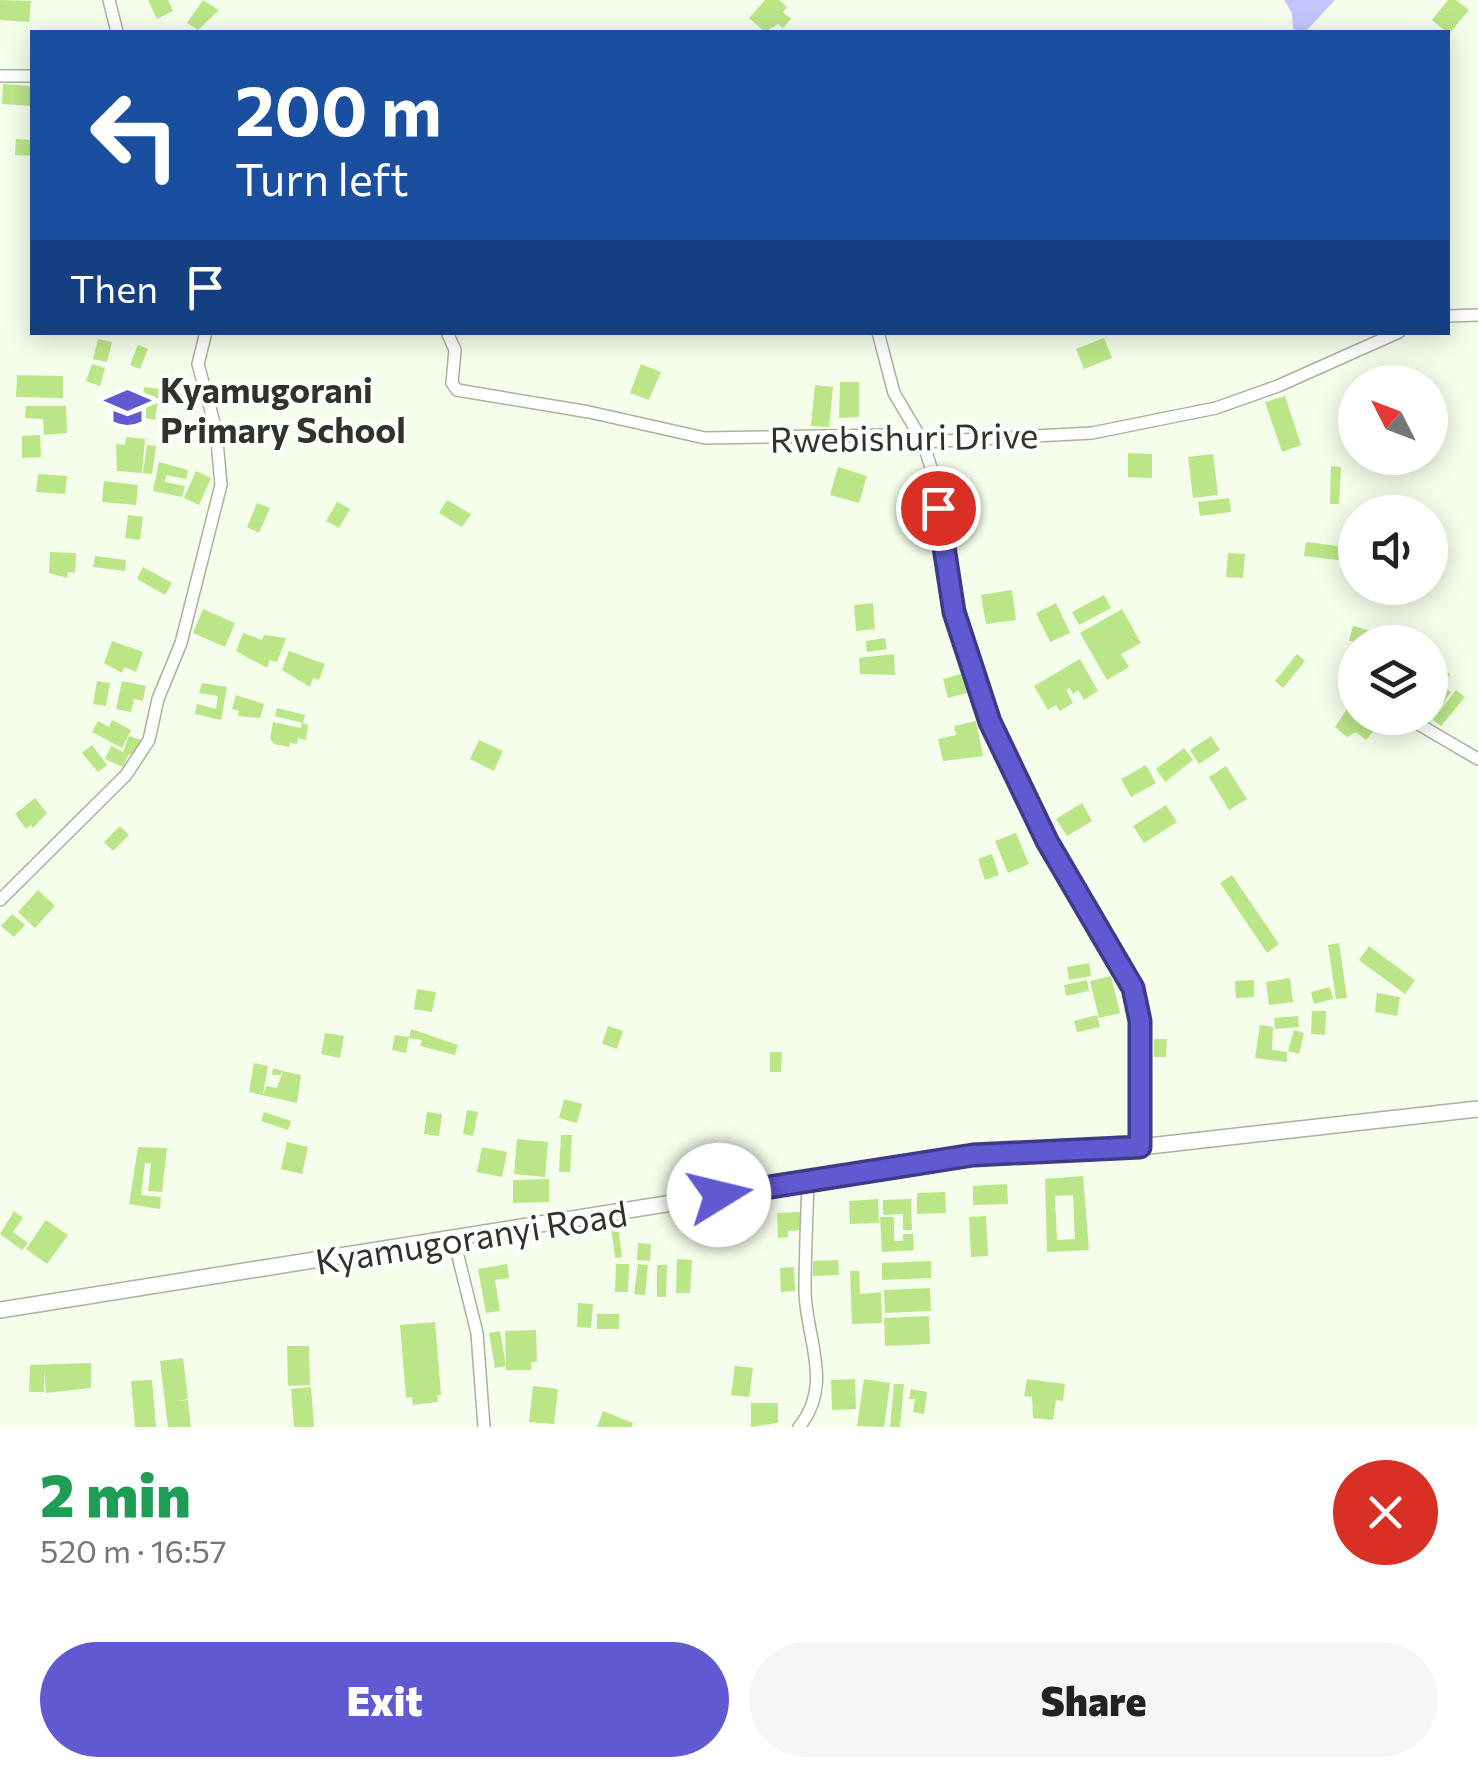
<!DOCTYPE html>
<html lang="en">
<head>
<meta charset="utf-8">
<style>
	:root { --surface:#fff; --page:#f6f6f6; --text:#222; --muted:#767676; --accent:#6159d2 }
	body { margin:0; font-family:Commissioner,sans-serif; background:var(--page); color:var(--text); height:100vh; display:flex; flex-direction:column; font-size:38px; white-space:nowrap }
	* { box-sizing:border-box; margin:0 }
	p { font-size:32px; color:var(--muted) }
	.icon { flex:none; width:55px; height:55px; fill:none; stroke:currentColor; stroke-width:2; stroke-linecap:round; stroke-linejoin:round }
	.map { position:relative; height:1427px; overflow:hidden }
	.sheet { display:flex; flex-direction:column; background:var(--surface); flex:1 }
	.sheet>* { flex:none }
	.guide { position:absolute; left:30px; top:30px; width:1420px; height:305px; border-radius:0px; box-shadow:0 5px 25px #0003; background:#1a4fa0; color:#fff; overflow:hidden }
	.needle { width:65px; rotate:312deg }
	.tools { position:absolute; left:1338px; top:365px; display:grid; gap:20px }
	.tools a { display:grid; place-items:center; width:110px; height:110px; border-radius:50%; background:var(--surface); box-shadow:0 5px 25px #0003; font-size:50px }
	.pin { position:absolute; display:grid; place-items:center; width:85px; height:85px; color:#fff; margin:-42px; border:5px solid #fff; border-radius:50%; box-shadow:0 2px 10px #0007 }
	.me { position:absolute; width:110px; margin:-55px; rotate:81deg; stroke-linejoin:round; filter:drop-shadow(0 0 8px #0008) }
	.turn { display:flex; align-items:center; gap:35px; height:210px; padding:0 40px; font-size:45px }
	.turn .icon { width:130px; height:130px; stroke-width:2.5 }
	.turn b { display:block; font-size:70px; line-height:85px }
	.then { display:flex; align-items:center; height:95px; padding:0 40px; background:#0003; gap:20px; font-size:38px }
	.round { display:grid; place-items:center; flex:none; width:105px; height:105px; border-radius:52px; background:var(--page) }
	.summary { display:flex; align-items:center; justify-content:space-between; height:170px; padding:0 40px }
	h1 { font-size:60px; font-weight:800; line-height:75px; color:#1e9e55 }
	.button { display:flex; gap:20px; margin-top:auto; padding:20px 40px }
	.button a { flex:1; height:115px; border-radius:60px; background:var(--accent); color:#fff; font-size:40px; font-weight:800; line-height:115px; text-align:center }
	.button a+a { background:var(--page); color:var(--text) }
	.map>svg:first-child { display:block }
</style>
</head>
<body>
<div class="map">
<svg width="1478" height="1427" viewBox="0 0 1478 1427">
	<rect width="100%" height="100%" fill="#f4feea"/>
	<path fill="#c2c6fd" d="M1284 0H1335L1305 32 1293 29 1292 13Z"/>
	<path fill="#bbe688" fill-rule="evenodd" d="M0 0 31 1 29 22 0 20Z
		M148 0H168L173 11 157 19Z
		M203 0 219 10 198 30 187 23Z
		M765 0H779L787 7 783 12 791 19 783 28 778 24 765 32 749 18Z
		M1448 0H1456L1469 10 1449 34 1432 20Z
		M3 84 32 86V106L2 104Z
		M16 139 32 140V156L15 155Z
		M1104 338 1112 358 1084 369 1076 349Z
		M98 339 112 342 107 362 93 359Z
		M138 345 148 349 140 369 130 365Z
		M92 364 105 368 100 386 86 381Z
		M641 364 661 372 649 400 630 393Z
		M17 375 63 376V398L16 397Z
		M840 382H859V417L839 418Z
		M815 385 833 387 829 427 811 426Z
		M144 387 160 389 155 420 140 417Z
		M1285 396 1301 445 1282 452 1265 402Z
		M26 406H66L67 433 44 435 43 419 25 418Z
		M40 435 41 457 22 458V436Z
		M126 437 145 439 142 473 117 471 116 444 125 445Z
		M147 445 156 446 152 474 143 473Z
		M1128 453 1152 454V478L1128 477Z
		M1213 454 1218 495 1193 498 1188 457Z
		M159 462 188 470 186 479 166 475 165 482 185 486 182 497 153 491Z
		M1331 466 1341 467 1339 504H1330Z
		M838 467 867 476 859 503 830 495Z
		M196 471 211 478 199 505 184 498Z
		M38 474 67 476 65 494 36 492Z
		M104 481 138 485 136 505 102 502Z
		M1229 498 1231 512 1200 516 1198 502Z
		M447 500 471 514 462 527 439 513Z
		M337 502 350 509 339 528 326 521Z
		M257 503 270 508 259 533 247 527Z
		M128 515 143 517 140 540 125 538Z
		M1306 542 1355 548V562L1304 556Z
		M50 552 76 553 75 573 68 572 67 578 49 573Z
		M1228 553 1245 554 1243 578 1226 577Z
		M95 556 126 560 125 571 93 567Z
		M143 567 172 583 165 595 137 579Z
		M1012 590 1016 620 986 624 981 595Z
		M1104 595 1111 608 1079 625 1072 612Z
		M873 603 875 629 856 631 854 605Z
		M1056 603 1070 633 1050 642 1036 613Z
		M203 609 235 623 225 647 193 633Z
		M1122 609 1141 643 1121 654 1129 667 1107 680 1080 633Z
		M1353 626 1371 631 1368 642 1349 641Z
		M243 633 262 640 264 635 286 638 277 662 270 660 267 668 236 651Z
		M885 638 887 649 867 652 866 641Z
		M112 641 143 652 136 672 124 667 122 673 104 663Z
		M289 651 325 664 319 680 313 678 310 687 282 670Z
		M894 654 895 675 860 674 859 658Z
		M1297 654 1305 661 1283 688 1275 681Z
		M1080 659 1098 691 1084 700 1078 690 1073 694 1070 688 1066 690 1073 703 1060 711 1056 705 1048 710 1034 686Z
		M1430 662 1450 674 1444 687 1451 692 1442 705 1435 700 1430 707V695L1444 676 1430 668Z
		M968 672 974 691 948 698 943 679Z
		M97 681 110 683 106 706 93 704Z
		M122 681 146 686 143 701 134 699 131 712 116 709Z
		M202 683 227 687 221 720 195 714 197 704 216 709 218 696 199 693Z
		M1456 690 1465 697 1441 726 1433 720Z
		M236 695 264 704 260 718 238 716 239 711 232 709Z
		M1355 697V718H1374L1372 720 1378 725 1366 740 1356 732 1347 737 1335 727Z
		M277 708 305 715 303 723 275 716Z
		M112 720 131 730 122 748 92 732 98 721 109 727Z
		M976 721 983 756 943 761 938 739 956 735 954 726Z
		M273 722 301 728 302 723 308 725 306 740 298 738 297 744 290 743 289 747 274 744 270 739Z
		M129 736 141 740 135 756 129 754 123 767 105 759 111 746 123 752Z
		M1211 736 1220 750 1199 764 1190 750Z
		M479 740 503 751 494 771 470 759Z
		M92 745 107 765 98 772 82 753Z
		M1184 748 1193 760 1165 782 1156 769Z
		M1146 765 1156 783 1131 797 1121 779Z
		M1226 766 1247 799 1229 810 1209 777Z
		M35 798 47 813 33 828 31 825 26 829 15 814Z
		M1082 803 1092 821 1067 836 1056 819Z
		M1166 805 1177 822 1144 843 1133 826Z
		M120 826 129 835 113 851 104 842Z
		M1016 833 1029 864 1008 873 995 841Z
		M992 854 999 875 985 880 978 859Z
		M1232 875 1279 944 1267 953 1220 883Z
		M38 890 55 906 35 928 18 912Z
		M12 914 25 925 14 937 1 926Z
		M1339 943 1347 998 1336 999 1328 945Z
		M1369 946 1415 980 1405 994 1359 960Z
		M1089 963 1091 976 1069 980 1067 967Z
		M1111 976 1120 1013 1099 1018 1090 981Z
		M1290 978 1293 1002 1269 1005 1266 982Z
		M1087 980 1089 991 1066 996 1064 985Z
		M1254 980V997L1236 998 1235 981Z
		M1330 987 1333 999 1314 1004 1311 992Z
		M417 989 436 992 432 1012 414 1009Z
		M1377 993 1400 997 1397 1016 1375 1012Z
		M1312 1011H1326L1325 1035 1311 1034Z
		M1097 1015 1100 1027 1077 1032 1074 1021Z
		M1298 1016 1299 1027 1275 1029 1274 1018Z
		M1260 1025 1273 1027 1272 1050 1287 1052V1062L1255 1058Z
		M608 1026 623 1031 617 1049 602 1044Z
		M411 1029 458 1045 455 1055 420 1046 422 1040 409 1038Z
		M1294 1030 1304 1033 1299 1054 1288 1051Z
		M325 1033 344 1036 340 1058 321 1054Z
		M395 1035 409 1037 406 1053 392 1050Z
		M1154 1039H1167L1166 1057H1154Z
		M770 1052H782L781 1072H770Z
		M254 1063 268 1066 263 1094 267 1086 277 1088 283 1071 280 1075H272L273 1068 283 1071 301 1075 297 1103 249 1092Z
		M564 1099 582 1104 577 1123 559 1118Z
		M467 1110 478 1112 473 1136 463 1134Z
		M264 1112 291 1121 288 1130 261 1121Z
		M427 1112 442 1114 439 1136 424 1134Z
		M561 1135H572L570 1172H559Z
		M517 1139 548 1142 545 1177 514 1174Z
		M287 1142 308 1147 302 1174 281 1169Z
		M138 1147 167 1148 162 1192 148 1191 151 1163H145L141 1195 161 1197 160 1209 129 1204Z
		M482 1147 507 1152 502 1177 477 1172Z
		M1083 1176 1089 1250 1047 1252 1045 1179ZM1073 1195 1075 1239 1057 1240 1055 1196Z
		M549 1179V1202L513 1203V1180Z
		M1007 1184 1008 1204 973 1205V1186Z
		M945 1192 946 1213 917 1214V1193Z
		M878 1199 879 1223 850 1224 849 1201Z
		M911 1199 912 1230H903V1214L883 1215V1200Z
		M14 1211 23 1218 13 1232 28 1243 22 1250 0 1234Z
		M800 1212V1230L788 1231V1237L778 1238 777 1213Z
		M986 1216 988 1256 971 1257 969 1217Z
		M880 1217H894V1241H903V1234H913L914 1250 882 1252Z
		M46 1220 68 1235 47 1264 26 1249Z
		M618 1226 622 1257 615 1258 611 1227Z
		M638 1243 651 1244 650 1261 637 1260Z
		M677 1259 692 1260 690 1293H676Z
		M838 1260 839 1275 813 1276V1261Z
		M931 1261V1278L882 1280V1263Z
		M507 1264 509 1278 495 1280 500 1311 486 1313 478 1269Z
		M616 1264H629L628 1292H615Z
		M638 1264 648 1265 645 1295 634 1294Z
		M657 1265H667L666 1297H657Z
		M794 1267 795 1291 781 1292 780 1268Z
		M850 1271H859L860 1294 881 1292 882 1323 852 1324Z
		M930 1288 931 1311 885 1313 884 1290Z
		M578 1303 593 1304 591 1328 577 1327Z
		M597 1314H619V1329H597Z
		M929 1316 930 1344 885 1346 884 1318Z
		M435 1322 441 1395H437L438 1402 413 1405 412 1397 406 1398 400 1325Z
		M536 1330 537 1362H531V1370H506L505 1331Z
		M500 1331 506 1366 495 1368 489 1333Z
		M287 1346H309L310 1385 288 1386Z
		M183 1358 188 1399 177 1401 188 1400 191 1427H168L160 1361Z
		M91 1363V1388L46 1393 44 1370V1392H29L30 1365Z
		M735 1366 753 1368 749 1397 731 1395Z
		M855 1379 856 1409 832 1410 831 1380Z
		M864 1379 890 1383 884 1427 857 1426Z
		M1027 1379 1065 1384 1063 1401 1056 1400 1053 1420 1033 1418 1032 1397 1024 1396Z
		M152 1380 156 1427H135L131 1381Z
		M894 1384H904L900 1427H890Z
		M533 1386 558 1389 554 1424 529 1422Z
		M311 1387 314 1427H294L291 1389Z
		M911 1389 927 1392 924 1414 913 1412 915 1399H909Z
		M751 1403H778V1423L751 1427Z
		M603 1411 633 1423 631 1427H597Z"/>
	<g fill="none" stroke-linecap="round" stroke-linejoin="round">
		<defs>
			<path id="street" d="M109 0 117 32
				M0 76H32
				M1448 316 1478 315
				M447 332 455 350 452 383 457 390 589 412 705 438 887 435 923 442 1092 433 1216 408 1278 386 1399 332
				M878 332 894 393 923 442 933 474 954 612 990 722 1047 841 1133 988 1140 1021V1147
				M1408 718 1478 759
				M0 900 126 775 149 740 158 699 181 643 221 485 216 430 198 364 206 332
				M454 1240 477 1333 484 1427
				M799 1427C834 1384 806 1339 805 1291 805 1254 807 1217 808 1180"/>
			<path id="secondary" d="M0 1310 973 1155 1140 1147 1478 1109"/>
		</defs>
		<use href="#street" stroke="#a7b39b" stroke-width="14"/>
		<use href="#secondary" stroke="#a7b39b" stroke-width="18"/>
		<use href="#street" stroke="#fff" stroke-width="11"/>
		<use href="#secondary" stroke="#fff" stroke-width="15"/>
	</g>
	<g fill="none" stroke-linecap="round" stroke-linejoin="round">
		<defs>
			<path id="route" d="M719 1195 973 1155 1140 1147V1021L1133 988 1047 841 990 722 954 612 938 508"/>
		</defs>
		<use href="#route" stroke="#3f3a88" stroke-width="25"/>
		<use href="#route" stroke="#6159d2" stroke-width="18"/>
	</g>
	<defs>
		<symbol id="school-bare" viewBox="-9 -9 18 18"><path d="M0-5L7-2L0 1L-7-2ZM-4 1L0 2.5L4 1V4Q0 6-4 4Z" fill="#6159d2" stroke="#fff" stroke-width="2.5" paint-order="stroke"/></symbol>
	</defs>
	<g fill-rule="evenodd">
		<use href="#school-bare" x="96" y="376" width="63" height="63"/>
	</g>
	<g text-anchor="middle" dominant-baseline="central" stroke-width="8" stroke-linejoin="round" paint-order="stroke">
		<g font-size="35" font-weight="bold" fill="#2f342a" stroke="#fff" text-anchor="start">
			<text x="160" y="388">Kyamugorani<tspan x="160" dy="40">Primary School</tspan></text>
		</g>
		<g font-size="35" fill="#2f342a" stroke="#fff">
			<text transform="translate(904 436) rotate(-1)">Rwebishuri Drive</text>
			<text transform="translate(471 1236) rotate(-9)">Kyamugoranyi Road</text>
		</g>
	</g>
</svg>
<div class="tools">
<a><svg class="needle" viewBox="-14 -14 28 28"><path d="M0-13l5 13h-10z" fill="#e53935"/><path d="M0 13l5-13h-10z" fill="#767676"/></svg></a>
<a><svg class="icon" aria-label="sound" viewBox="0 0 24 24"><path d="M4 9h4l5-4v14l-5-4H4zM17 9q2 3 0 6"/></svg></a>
<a><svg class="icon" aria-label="layers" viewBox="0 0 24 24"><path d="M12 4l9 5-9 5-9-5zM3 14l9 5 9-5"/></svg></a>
</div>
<div class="pin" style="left:938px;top:508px;background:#d93025"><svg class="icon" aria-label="arrive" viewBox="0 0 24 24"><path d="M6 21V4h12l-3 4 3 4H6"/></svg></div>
<svg class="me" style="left:719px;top:1195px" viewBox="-20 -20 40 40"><circle r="19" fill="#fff"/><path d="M0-13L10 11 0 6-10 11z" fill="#6159d2"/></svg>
<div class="guide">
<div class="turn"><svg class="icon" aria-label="left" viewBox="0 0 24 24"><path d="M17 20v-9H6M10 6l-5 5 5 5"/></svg><div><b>200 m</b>Turn left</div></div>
<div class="then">Then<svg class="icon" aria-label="arrive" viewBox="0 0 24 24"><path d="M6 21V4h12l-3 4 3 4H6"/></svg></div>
</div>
</div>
<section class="sheet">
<div class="summary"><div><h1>2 min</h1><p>520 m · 16:57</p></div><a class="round" style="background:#d93025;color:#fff"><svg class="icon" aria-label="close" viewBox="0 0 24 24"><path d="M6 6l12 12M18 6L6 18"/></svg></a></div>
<div class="button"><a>Exit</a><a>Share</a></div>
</section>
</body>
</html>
